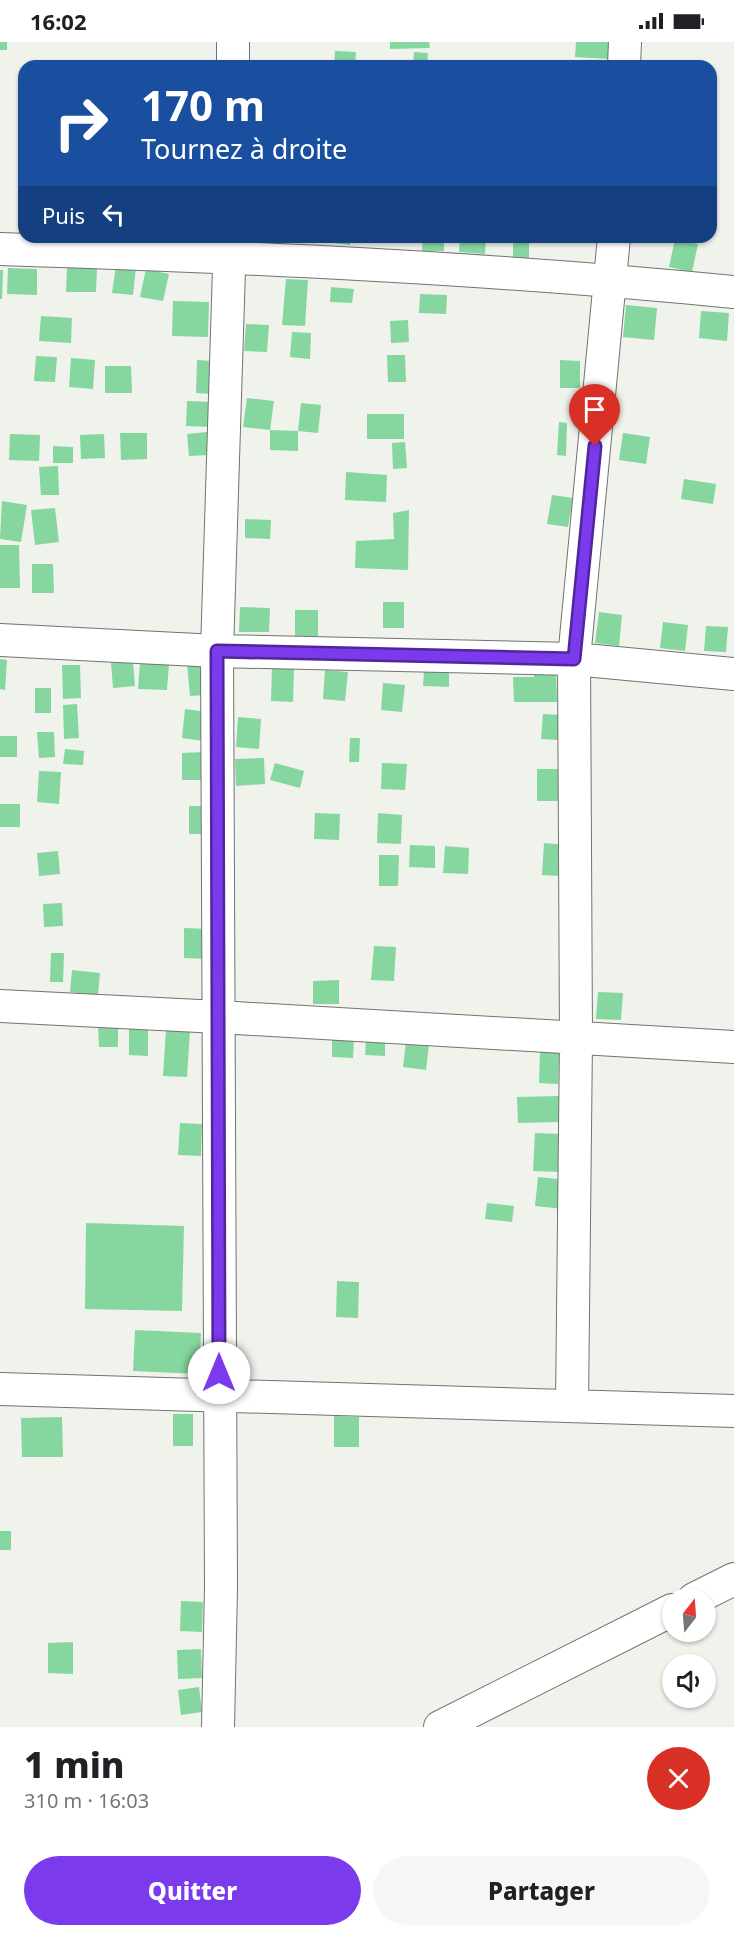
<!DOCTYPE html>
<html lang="fr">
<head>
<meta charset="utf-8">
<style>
	:root { --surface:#fff; --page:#f6f6f6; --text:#202124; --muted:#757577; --accent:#7c3aed }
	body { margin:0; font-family:"Noto Sans",sans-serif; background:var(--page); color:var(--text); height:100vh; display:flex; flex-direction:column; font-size:22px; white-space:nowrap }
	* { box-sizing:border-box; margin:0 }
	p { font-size:20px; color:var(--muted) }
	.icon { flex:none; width:33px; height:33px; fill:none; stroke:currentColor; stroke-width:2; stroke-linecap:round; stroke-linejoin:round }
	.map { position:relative; height:1685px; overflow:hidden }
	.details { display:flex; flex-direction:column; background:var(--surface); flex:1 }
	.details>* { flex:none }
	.top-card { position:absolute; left:18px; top:18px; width:699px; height:183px; border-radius:18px; box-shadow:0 2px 4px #0004; background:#1a4fa0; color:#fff; overflow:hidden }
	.needle { width:39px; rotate:17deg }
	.tools { position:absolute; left:662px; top:1546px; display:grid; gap:12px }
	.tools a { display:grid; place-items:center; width:54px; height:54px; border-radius:50%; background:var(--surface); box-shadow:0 2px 4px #0004; font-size:30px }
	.pin { position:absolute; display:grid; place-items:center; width:51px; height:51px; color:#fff; margin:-62px -26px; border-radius:50% 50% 50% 0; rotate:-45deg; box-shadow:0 0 6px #0007 }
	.pin .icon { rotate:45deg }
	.me { position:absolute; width:66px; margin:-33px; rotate:0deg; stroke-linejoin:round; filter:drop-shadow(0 0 4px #0008) }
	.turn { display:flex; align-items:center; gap:21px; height:126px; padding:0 24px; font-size:27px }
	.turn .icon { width:78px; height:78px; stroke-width:2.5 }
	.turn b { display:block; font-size:42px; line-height:51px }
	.then { display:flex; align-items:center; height:57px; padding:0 24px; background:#0003; gap:12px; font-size:22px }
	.round { display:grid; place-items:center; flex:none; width:63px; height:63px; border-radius:32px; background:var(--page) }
	.head { display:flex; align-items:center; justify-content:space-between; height:102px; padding:0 24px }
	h1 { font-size:36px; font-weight:800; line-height:45px }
	.action { display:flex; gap:12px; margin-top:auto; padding:12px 24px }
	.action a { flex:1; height:69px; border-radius:36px; background:var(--accent); color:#fff; font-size:24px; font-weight:800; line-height:69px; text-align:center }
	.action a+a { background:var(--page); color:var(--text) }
	.status { display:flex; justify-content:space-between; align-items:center; height:42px; padding:0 30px; background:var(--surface); direction:ltr }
	.status svg { height:16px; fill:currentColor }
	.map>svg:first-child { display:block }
</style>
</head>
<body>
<div class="status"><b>16:02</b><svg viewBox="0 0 49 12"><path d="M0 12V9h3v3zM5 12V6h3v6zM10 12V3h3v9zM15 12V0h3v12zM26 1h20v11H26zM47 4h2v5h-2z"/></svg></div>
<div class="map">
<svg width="734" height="1685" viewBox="0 0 734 1685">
	<rect width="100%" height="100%" fill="#eff3ec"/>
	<path fill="#86d69f" d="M0 0H7V8H0Z
		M390 0H429L430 6 390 7Z
		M576 0H610L609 17 575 15Z
		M335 9 356 10 355 24H334Z
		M414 10 428 11 427 24H413Z
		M260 195H292V200L260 198Z
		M326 195H351L350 203 326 200Z
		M423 195H444V209H422Z
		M460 195H486L485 212 459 210Z
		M675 197 698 202 692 230 669 225Z
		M513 201H529V220L513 221Z
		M116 223 136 226 133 253 112 251Z
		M8 226 37 227V253L7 252Z
		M67 226H97L96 250H66Z
		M146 227 169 232 163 259 140 255Z
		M0 228H3L2 257H0Z
		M286 237 308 238 305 284 282 283Z
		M331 245 354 247 352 261 330 260Z
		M420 252 447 253 446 272 419 271Z
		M173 259 209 260 208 295 172 294Z
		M626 263 657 266 654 298 623 295Z
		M701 269 729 271 727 299 699 296Z
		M41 274 72 276 71 301 39 299Z
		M408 278 409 300 391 301 390 279Z
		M246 282 269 283 267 310 244 309Z
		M292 290 311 291 310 317 290 315Z
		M387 313H405L406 340H388Z
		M36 314 57 315 55 340 34 339Z
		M71 316 95 318 93 347 69 345Z
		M197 318 212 319 211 352 196 351Z
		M560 318 580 319V346H560Z
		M105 324H131L132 351H105Z
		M247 356 274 359 270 388 298 389V409L270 408V388L243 385Z
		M187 359 214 360 213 385 186 384Z
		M301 361 321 363 318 391 298 389Z
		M367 372H404V397H367Z
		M559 380 567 381 566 414 557 413Z
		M207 390 209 413 189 414 187 392Z
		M120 391H147V417L121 418Z
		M623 391 650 395 646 422 619 418Z
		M10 392 40 393 39 419 9 418Z
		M104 392 105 416 81 417 80 393Z
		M405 400 407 426 393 427 392 401Z
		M53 404 73 405V421H53Z
		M58 424 59 453H41L39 425Z
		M346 430 387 433 386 460 345 458Z
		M684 437 716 442 713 462 681 457Z
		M552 453 573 456 568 485 547 482Z
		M2 459 27 463 21 500 0 497Z
		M55 466 59 500 35 503 31 468Z
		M409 468 408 528 355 526 356 499 394 497 393 471Z
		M245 477 271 478 270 497 245 496Z
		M0 503H19L20 546H0Z
		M32 522H53L54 551H32Z
		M383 560H404V586H383Z
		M240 565 270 566 269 590H239Z
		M295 568H318V594H295Z
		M599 570 622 573 619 604 595 601Z
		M663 580 688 583 685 609 660 606Z
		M706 584 728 585 726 610 704 609Z
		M0 617 7 618 5 648 0 647Z
		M133 619 135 644 113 646 111 621Z
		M140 620 169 622 167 648 138 647Z
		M205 620 206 653 190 654 187 621Z
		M62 623H80L81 656 63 657Z
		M272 625 294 626 293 660 271 659Z
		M325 628 348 630 345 659 323 657Z
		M424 629 449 630V645L423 644Z
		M534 630H556L557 660H514L513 635H534Z
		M383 641 405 643 402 670 381 668Z
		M35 646H51V671H35Z
		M77 662 79 696 64 697 63 663Z
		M185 667 207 670 204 699 182 696Z
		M543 672 561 673 558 698 541 697Z
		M238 675 261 677 259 707 236 705Z
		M37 690H54L55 715 39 716Z
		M0 694H17V715H0Z
		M350 696H360L359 720H349Z
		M65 707 84 709 83 723 63 722Z
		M204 710V738H182V711Z
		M264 716 265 742 236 744 235 717Z
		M275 721 304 729 300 746 270 738Z
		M382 721 407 722 405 748 381 747Z
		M537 727H559V759H537Z
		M39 729 61 730 59 762 37 760Z
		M0 762H20V785H0Z
		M189 764H211L210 792H189Z
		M315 771 340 772 339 798 314 797Z
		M378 771 402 773 401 802 377 801Z
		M544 801 566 803 563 834 542 833Z
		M410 803 435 804V826L409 825Z
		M445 804 469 806 468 832 443 831Z
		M58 809 60 832 39 834 37 811Z
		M379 813H399L398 844H379Z
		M62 861 63 884 44 885 43 862Z
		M184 886 208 887 207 917 184 916Z
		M374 904 396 905 394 939 371 938Z
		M51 911H64L63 940H50Z
		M72 928 100 931 98 953 70 950Z
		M339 938V962H313V939Z
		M598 950 623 951 621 978 596 977Z
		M118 982V1005H99L98 983Z
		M129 986 148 987V1014L129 1013Z
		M166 987 190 989 187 1035 163 1034Z
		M332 996 354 997 353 1016 332 1015Z
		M366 998 385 999V1014L365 1013Z
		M406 999 429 1002 426 1028 403 1025Z
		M540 1009 559 1010 558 1042 539 1041Z
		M559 1054 560 1080 518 1081 517 1055Z
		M180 1081 202 1082 201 1114 178 1113Z
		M535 1091 562 1092 561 1130 533 1129Z
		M538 1135 566 1138 563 1167 535 1164Z
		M487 1161 514 1164 512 1180 485 1177Z
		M86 1181 184 1184 182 1269 85 1267Z
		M337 1239 359 1240 358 1276 336 1275Z
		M135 1288 201 1291 199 1332 133 1329Z
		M173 1372H193V1404H173Z
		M334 1374 359 1375V1405H334Z
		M62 1375 63 1415H22L21 1376Z
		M0 1489H11V1508H0Z
		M181 1559 203 1560 202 1590 180 1589Z
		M73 1600V1632L48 1631V1601Z
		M201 1607 202 1636 178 1637 177 1608Z
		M199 1645 202 1670 181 1673 178 1648Z"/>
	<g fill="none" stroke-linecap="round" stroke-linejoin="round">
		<defs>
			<path id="minor" d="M233 24V0
				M624 24 625 0
				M0 207C245 215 490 226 734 250
				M0 598 217 609 574 617 734 632
				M0 964 219 975 734 1005
				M0 1347 734 1369
				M572 1363 576 996 574 617 614 195
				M694 1557 734 1537
				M218 1685 221 1546 217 609 230 195
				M440 1685 672 1568"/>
		</defs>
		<use href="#minor" stroke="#71746e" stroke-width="34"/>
		<use href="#minor" stroke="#fff" stroke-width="32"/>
	</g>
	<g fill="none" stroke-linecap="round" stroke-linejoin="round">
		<defs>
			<path id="route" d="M219 1331 217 609 574 617 595 404"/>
		</defs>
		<use href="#route" stroke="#51269a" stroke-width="15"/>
		<use href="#route" stroke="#7c3aed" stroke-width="10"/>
	</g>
</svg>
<div class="tools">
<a><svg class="needle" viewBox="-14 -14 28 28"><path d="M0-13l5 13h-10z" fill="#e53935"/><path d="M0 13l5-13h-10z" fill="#757577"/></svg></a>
<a><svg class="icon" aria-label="sound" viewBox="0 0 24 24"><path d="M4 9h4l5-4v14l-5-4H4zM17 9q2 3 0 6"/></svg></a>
</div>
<div class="pin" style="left:595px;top:404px;background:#d93025"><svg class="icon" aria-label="arrive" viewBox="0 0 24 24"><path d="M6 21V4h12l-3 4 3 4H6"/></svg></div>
<svg class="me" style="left:219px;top:1331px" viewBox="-20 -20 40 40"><circle r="19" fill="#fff"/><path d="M0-13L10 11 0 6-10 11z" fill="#7c3aed"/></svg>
<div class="top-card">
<div class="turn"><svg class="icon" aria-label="right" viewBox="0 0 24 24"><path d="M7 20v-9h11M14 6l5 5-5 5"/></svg><div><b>170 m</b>Tournez à droite</div></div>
<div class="then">Puis<svg class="icon" aria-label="left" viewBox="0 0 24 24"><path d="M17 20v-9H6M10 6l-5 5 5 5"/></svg></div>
</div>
</div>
<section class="details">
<div class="head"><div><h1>1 min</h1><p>310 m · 16:03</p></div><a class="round" style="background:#d93025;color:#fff"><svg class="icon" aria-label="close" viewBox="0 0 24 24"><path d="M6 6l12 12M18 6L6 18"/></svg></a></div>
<div class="action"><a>Quitter</a><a>Partager</a></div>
</section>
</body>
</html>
